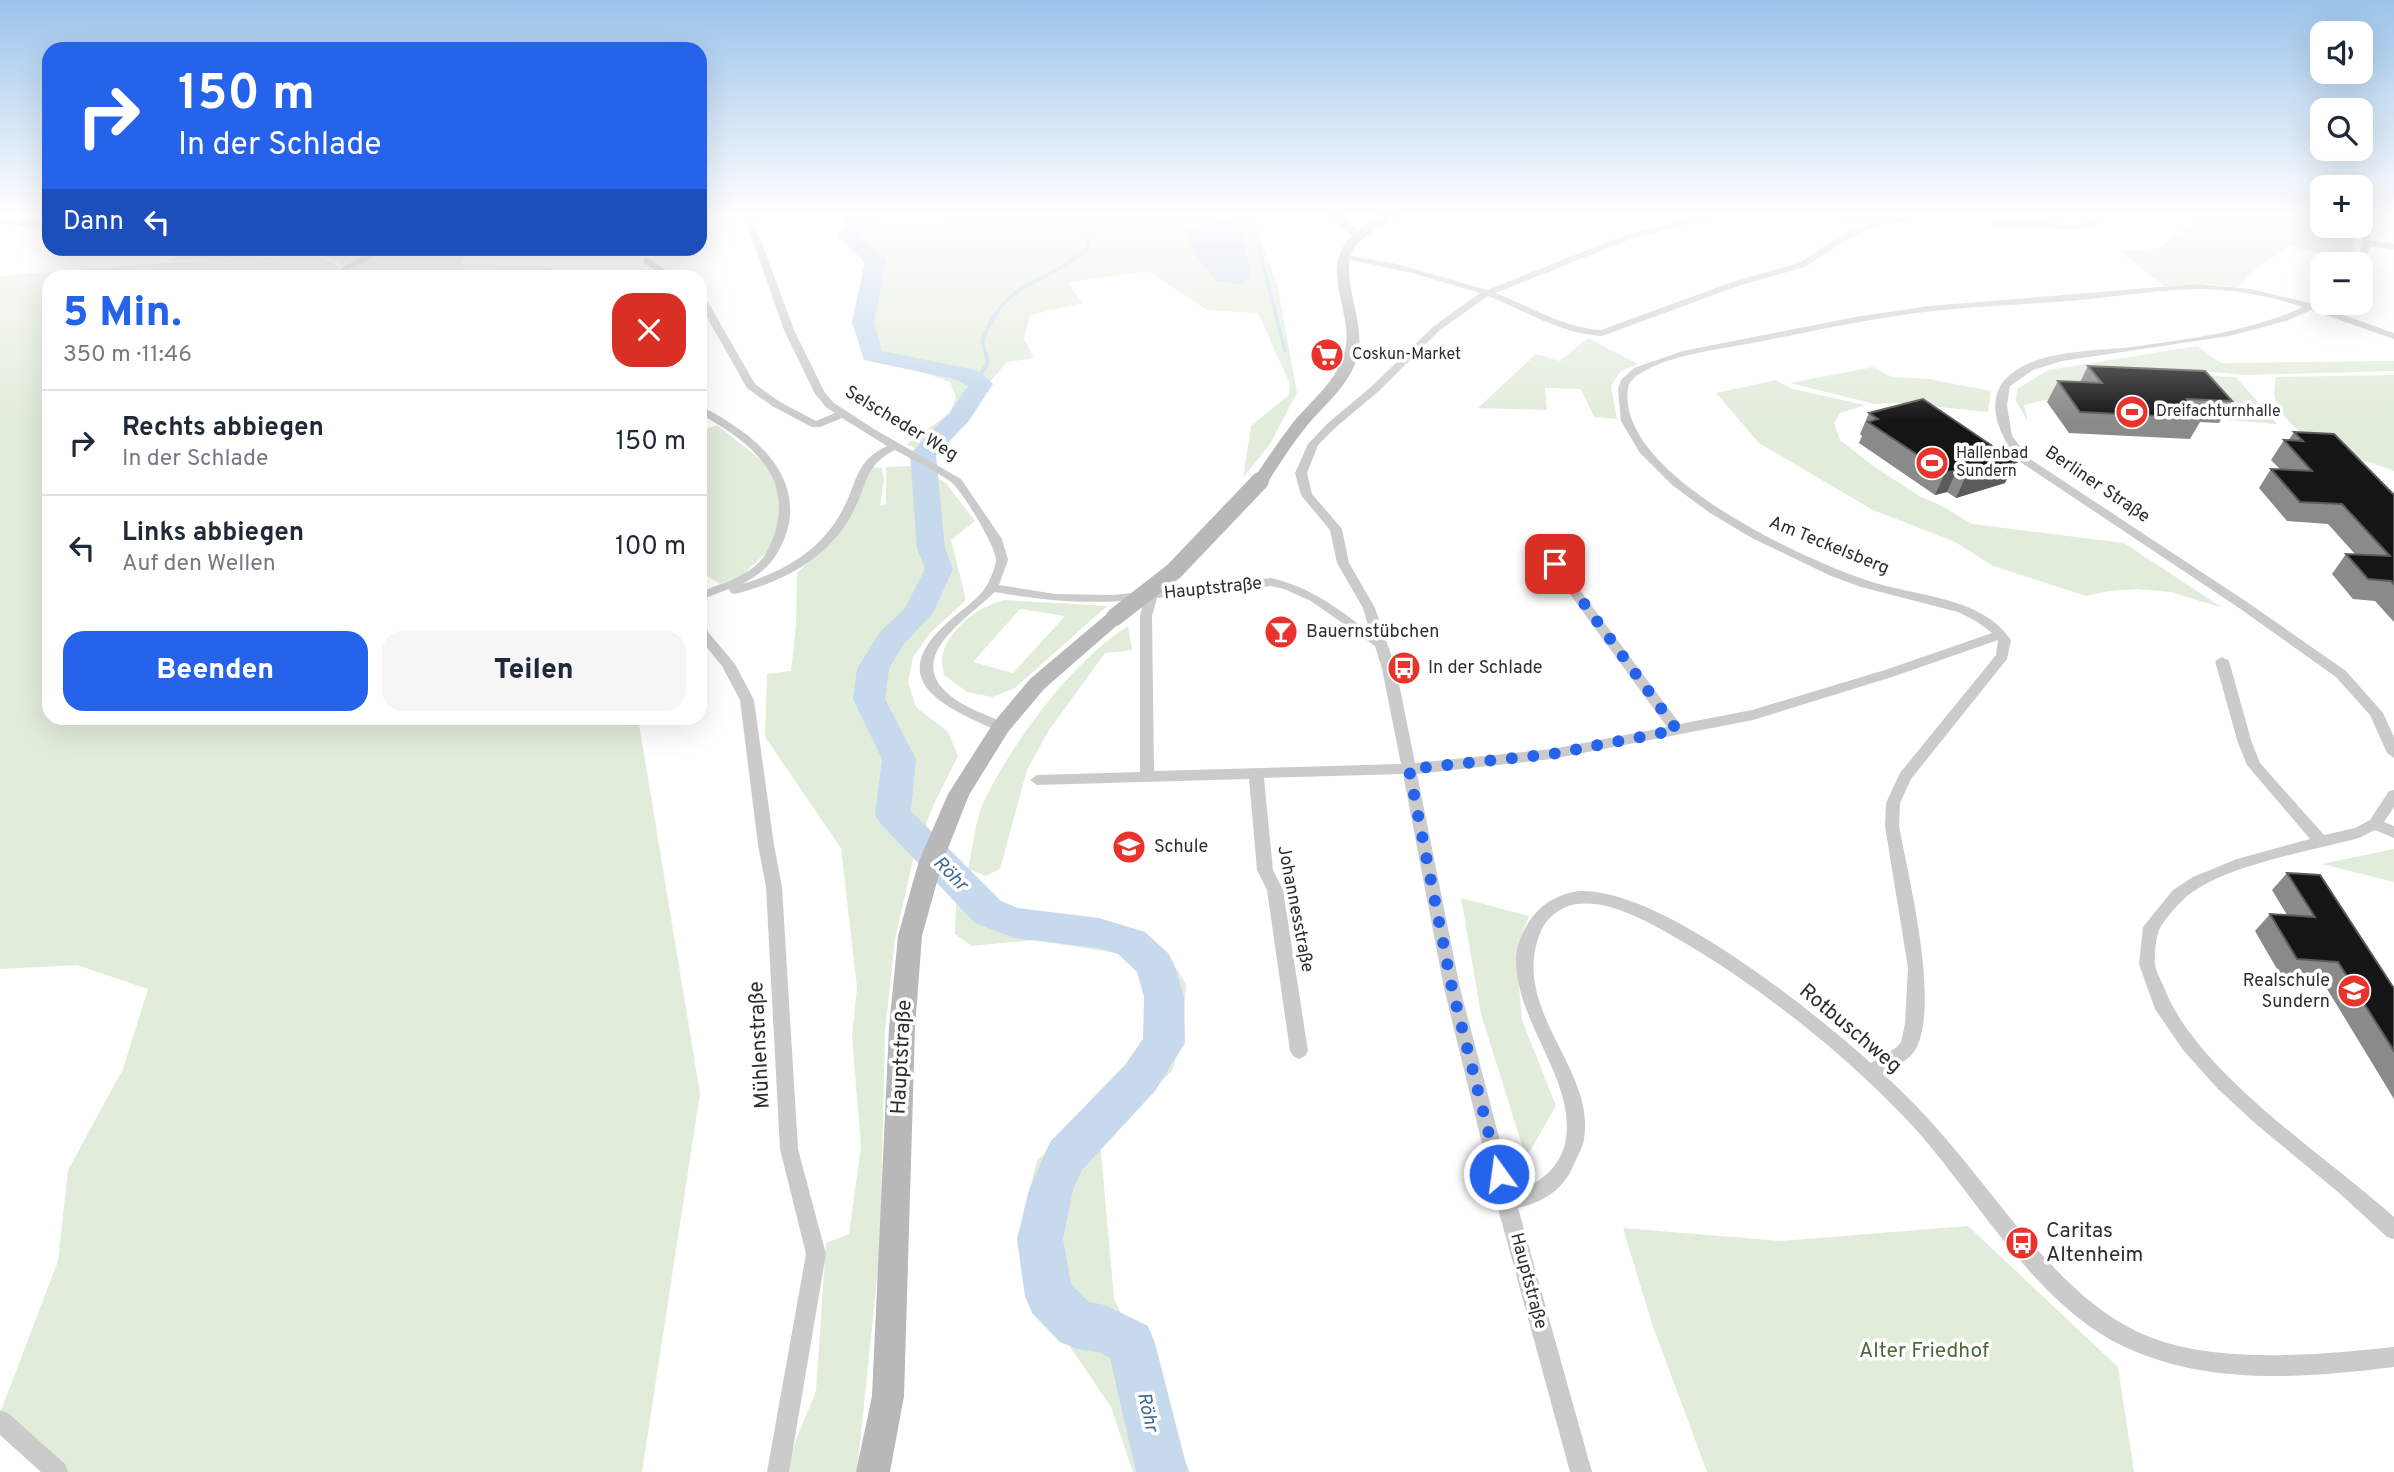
<!DOCTYPE html>
<html lang="de">
<head>
<meta charset="utf-8">
<style>
	:root { --surface:#fff; --page:#f6f6f7; --text:#1f2937; --muted:#747a83; --line:#e0e1e3; --accent:#2563eb }
	body { margin:0; font-family:Overpass,sans-serif; background:var(--page); color:var(--text); height:100vh; display:flex; flex-direction:column; font-size:26px; white-space:nowrap }
	* { box-sizing:border-box; margin:0 }
	p { font-size:23px; color:var(--muted) }
	.icon { flex:none; width:38px; height:38px; fill:none; stroke:currentColor; stroke-width:2; stroke-linecap:round; stroke-linejoin:round }
	.map { position:relative; flex:1; overflow:hidden }
	.drawer { position:absolute; left:42px; top:270px; width:665px; height:455px; display:flex; flex-direction:column; background:var(--surface); border-radius:21px; box-shadow:0 7px 28px #0002 }
	.drawer>* { flex:none }
	.hud { position:absolute; left:42px; top:42px; width:665px; height:214px; border-radius:21px; box-shadow:0 7px 28px #0002; background:#2563eb; color:#fff; overflow:hidden }
	.buttons { position:absolute; left:2310px; top:21px; display:grid; gap:14px }
	.buttons a { display:grid; place-items:center; width:63px; height:63px; border-radius:14px; background:var(--surface); box-shadow:0 7px 28px #0002; font-size:35px }
	.pin { position:absolute; display:grid; place-items:center; width:60px; height:60px; color:#fff; margin:-30px; border-radius:14px; box-shadow:0 4px 10px #0006 }
	.me { position:absolute; width:77px; margin:-38px; rotate:346deg; stroke-linejoin:round; filter:drop-shadow(0 0 5px #0008) }
	.turn { display:flex; align-items:center; gap:24px; height:147px; padding:0 21px; font-size:32px }
	.turn .icon { width:91px; height:91px; stroke-width:2.5 }
	.turn b { display:block; font-size:49px; line-height:60px }
	.then { display:flex; align-items:center; height:66px; padding:0 21px; background:#0003; gap:14px; font-size:26px }
	.round { display:grid; place-items:center; flex:none; width:74px; height:74px; border-radius:21px; background:var(--page) }
	.headline { display:flex; align-items:center; justify-content:space-between; height:119px; padding:0 21px }
	h1 { font-size:42px; font-weight:800; line-height:52px; color:var(--accent) }
	.primary-button { display:flex; gap:14px; margin-top:auto; padding:14px 21px }
	.primary-button a { flex:1; height:80px; border-radius:21px; background:var(--accent); color:#fff; font-size:28px; font-weight:800; line-height:80px; text-align:center }
	.primary-button a+a { background:var(--page); color:var(--text) }
	ul { padding:0; list-style:none }
	li { display:flex; align-items:center; gap:21px; height:105px; padding:0 21px; border-top:2px solid var(--line) }
	li div { flex:1 }
	li b { display:block; font-size:26px }
	li em { font-style:normal }
	.map>svg:first-child { display:block }
</style>
</head>
<body>
<div class="map">
<svg width="2394" height="1472" viewBox="0 0 2394 1472">
	<rect width="100%" height="100%" fill="#fff"/>
	<path fill="#e2ecdb" fill-rule="evenodd" d="M850 213H881L882 225 1067 219 1068 213H1252L1278 288 1297 393 1270 444 1243 478 1251 426 1289 395 1290 384 1258 313 1207 310 1148 271 1068 282 1082 303 1030 315 1024 339 1034 358 1007 362 928 455 907 444 950 413 956 397 950 382 878 356 850 322 859 319 869 261 842 239Z
		M2206 213H2264L2355 231 2354 258 2350 262 2289 246 2251 273 2238 287 2209 284 2164 286 2118 250 2158 248Z
		M205 248H473L460 264 554 267 548 276H353L336 261 315 254 165 261Z
		M313 255 332 262 349 276H49V718H638L700 1093 642 1472H67L0 1413 58 1261 68 1170 123 1069 148 989 77 965 0 969V276L202 260Z
		M1588 338 1638 364 1621 371 1611 386 1617 419 1594 417 1581 389 1545 388 1547 410 1478 408 1536 354 1560 361Z
		M2197 346 2221 363 2394 361V371L2245 375 2180 369 2087 402 2044 400 2024 405 2028 422 2016 401 2017 389 2048 370Z
		M1873 367 1892 377 1929 379 1991 391 1988 412 1901 403 1875 404 1790 383Z
		M2187 375 2236 377 2277 424 2226 420Z
		M2394 375V471C2354 455 2292 445 2275 399 2273 393 2275 384 2276 377Z
		M1776 380 1792 389 1865 405 1840 413 1834 423 1840 440 1873 466 1921 497 1942 506 1972 524 2124 543 2223 608 2171 592 2137 589 2109 591 2086 596 1993 566 1955 542 1873 510 1759 443 1716 393Z
		M717 425 765 463 776 486 783 515 768 551 744 574 720 584 700 572V431Z
		M914 466 945 482 975 521 951 540 966 600 930 633 913 657 908 683 916 707 948 732 958 756 933 806 914 855 895 939 885 1032 880 1250 857 1472H783L816 1391 826 1243 849 1234 861 1147 852 1036 857 988 841 848 765 737 767 674 791 671 796 626 797 573 835 537 868 467 882 468 884 480 880 506 886 504V467Z
		M1005 600 1107 606 1015 688 992 697 967 692 944 675C943 669 941 659 943 653 952 626 979 606 1005 600ZM1020 609 1065 616 1013 673 973 662Z
		M1128 626 1132 650 1105 653 1049 730 1027 770 1000 869 986 876 968 869C973 848 975 820 984 801 1012 743 1073 660 1128 626Z
		M2394 849V882L2322 864Z
		M963 896 987 917 1012 928 1128 931 1165 951 1186 984 1183 1036 1172 1071 1100 1141 1114 1298 1190 1472H1133L1111 1407 1030 1288 1024 1211 1037 1161 1138 1058 1155 1020 1151 982 1123 954 1033 940 972 946 955 934 956 905Z
		M1461 898 1529 916 1516 952 1522 1020 1556 1106 1526 1158 1481 1014Z
		M1968 1226 2118 1367 2134 1472H1707L1652 1324 1623 1228 1781 1241Z"/>
	<path fill="#c7d9ec" d="M1227 221 1239 225 1247 252 1250 277 1242 285 1217 281 1193 252 1185 230 1201 224Z"/>
	<g fill="none" stroke-linecap="round" stroke-linejoin="round">
		<path stroke="#c7d9ec" stroke-width="3.5" d="M1250 213 1285 351
			M978 379 988 362 982 341C1008 274 1043 289 1088 248V225L1084 213"/>
		<path fill="#c7d9ec" fill-rule="evenodd" d="M847 213H867L859 236 886 260 874 322 882 351 971 369 982 374 993 384 968 422 936 455 945 548 953 569 933 613 903 645 889 669 885 699 916 759 911 811 1001 901 1018 908 1099 918 1145 932 1168 953 1174 964 1184 997 1185 1043 1155 1091 1082 1170 1073 1190 1063 1239 1071 1284 1089 1302 1105 1305 1148 1326 1155 1343 1188 1472H1136L1110 1358 1099 1352 1077 1349 1060 1342 1032 1313 1025 1296 1017 1239 1029 1190 1050 1142 1125 1065 1143 1039 1144 997 1137 972 1118 954 1099 948 1014 938 975 923 881 824 875 815 882 759 853 699 857 669 880 632 905 608 925 569 917 548 910 454 950 412 968 386 954 379 864 360 852 322 865 262 838 237Z"/>
		<path fill="#cbcbcb" fill-rule="evenodd" d="M743 213H751L794 330 825 393 834 403 874 429 961 479 1002 539 1008 560 999 585 1055 594 1113 595 1271 578C1313 588 1336 608 1370 632L1363 608 1337 563 1330 530 1301 495 1295 473 1308 444 1327 424 1372 386 1434 326 1480 293 1412 273 1341 258V254L1397 264 1487 290 1625 235 1714 213H1730L1631 239 1495 293C1530 306 1563 328 1601 330L1732 282 1799 263 1842 235 1875 221 1792 213H1842L1908 218 1909 220 1905 223 1887 221 1848 239 1805 267 1738 286 1602 336C1561 334 1526 311 1488 296L1440 330 1380 390 1335 428 1318 445 1307 473 1312 494 1342 529 1349 563 1375 608 1396 669 1415 763 1552 749 1667 727 1537 549 1543 545 1547 546 1680 724 1752 710 1885 670 1992 633 1976 621 1958 612 1861 587 1831 576 1752 538 1710 513 1672 485 1640 453 1621 421 1618 389 1621 380 1634 368 1683 351 1855 317 1929 306 2198 284 2251 289 2309 303 2322 296V303L2318 306 2394 333V339L2311 310 2286 321 2229 336 2062 361 2033 370 2010 386 2007 405 2012 436 2030 459 2247 602 2346 671 2383 713 2394 737V758L2387 753 2370 715 2336 677 2239 608 2022 463C2001 441 1980 398 2011 374 2043 349 2093 352 2131 347 2188 339 2249 332 2303 307 2269 296 2233 289 2198 289 2159 290 2120 296 2080 300 2023 305 1966 306 1909 314 1859 321 1808 332 1758 342 1722 349 1670 354 1639 374 1634 377 1629 382 1628 388 1615 474 1803 559 1869 581 1917 597 1981 596 2011 640L2007 659 1911 779 1900 803 1899 826C1909 880 1939 998 1917 1047 1911 1060 1895 1066 1883 1074 1935 1120 1976 1176 2020 1230 2053 1268 2090 1309 2136 1331 2206 1366 2318 1355 2394 1347V1367C2306 1378 2208 1386 2125 1347 2034 1305 1975 1193 1909 1122 1846 1055 1764 990 1685 943 1656 926 1612 899 1577 904 1562 906 1547 917 1541 931 1508 1009 1596 1068 1584 1139 1583 1147 1577 1157 1574 1164 1564 1190 1543 1202 1518 1208L1592 1472H1570L1496 1201 1444 988 1403 774 1264 778 1273 870 1283 890 1308 1051 1305 1056 1299 1059 1293 1056 1290 1051 1267 890 1257 870 1249 779 1037 785 1030 780 1037 775 1140 772V616L1144 599C1091 605 1047 601 995 592 963 622 899 661 956 700 971 710 990 716 1006 724L1008 727 1001 732 996 730C943 706 883 681 948 622 960 611 979 599 987 585 990 580 996 566 996 560 996 547 962 490 951 482 934 470 913 460 895 450 865 465 868 482 854 510 830 558 785 581 735 594L731 593 729 589 700 600V592C718 585 738 579 754 567 767 557 773 540 777 525 789 469 743 438 700 414V407C712 411 723 418 733 425 772 450 803 490 785 537 776 560 764 573 742 584 784 572 821 550 842 511 858 482 854 462 887 446L842 418 820 427H812L772 406 747 388 700 305V294L705 297 755 384 780 402 816 421 835 413 826 407 815 394 784 330ZM1271 586 1284 589 1311 601 1375 646 1382 669 1401 764 1154 771 1152 616 1157 598ZM1998 640 1996 655 1900 773 1886 803 1885 826 1908 968 1905 1024 1901 1042 1897 1047 1871 1063C1810 1009 1664 891 1582 891 1569 891 1553 898 1543 906 1530 916 1517 940 1516 956 1514 1021 1575 1078 1566 1139 1562 1166 1539 1186 1513 1191L1460 988 1417 774 1552 759 1753 720 1895 676Z
			M2103 213H2114L2091 227 2073 230 1996 226 1992 223 1996 220 2073 224 2086 223Z
			M0 217 49 224V230L0 223Z
			M2361 219 2365 222 2371 241 2394 244V250L2370 246 2364 264 2361 266V264H2356L2363 243 2358 226H2361Z
			M379 248H391L346 271 339 269Z
			M647 258 650 259 674 276H665L644 263V259Z
			M700 620 705 621 708 632 735 664 754 700 774 845 782 887 798 1149 826 1254 789 1472H767L806 1254 780 1149 766 887 758 845 740 700 722 666 700 639Z
			M2222 657 2229 661 2252 743 2260 763 2324 835 2355 828 2370 820 2389 791 2394 790V807L2384 822 2394 826V838L2375 830 2359 838C2311 851 2219 866 2184 899 2176 906 2165 919 2160 928 2156 935 2154 956 2155 965 2156 971 2160 979 2163 985 2195 1072 2325 1155 2394 1217V1239L2387 1237 2337 1191 2257 1125 2218 1089 2183 1050 2155 1009 2139 964 2143 927 2173 890 2193 877 2237 859 2310 839 2247 765 2238 743 2215 661Z
			M0 1410 8 1413 65 1464 68 1472H41L0 1435Z"/>
		<path fill="#b8b8b8" fill-rule="evenodd" d="M1328 213H1341L1358 230 1385 213H1401C1388 225 1369 230 1357 244 1333 274 1372 326 1355 364 1345 389 1323 406 1306 427 1291 445 1279 465 1266 485H1254L1252 481C1265 462 1278 442 1292 424 1311 400 1338 381 1345 350 1354 311 1318 271 1351 236Z
			M1115 611 1122 613 1125 617 1122 621 1044 689 1008 732 969 795 943 861 933 896 922 936 915 1028 904 1396 890 1472H856L872 1396 889 1028 898 936 909 896 919 861 948 794 994 722 1030 679 1108 613Z"/>
		<path stroke="#b8b8b8" stroke-width="18" d="M1115 617 1174 571 1260 481"/>
	</g>
	<path fill="#8a8a8a" d="M2088 366 2232 401 2219 423 2200 422 2190 439 2069 433 2047 402 2058 381 2080 382Z
		M1869 413 2005 483 1956 498 1947 492 1935 495 1859 443 1862 436 1860 434Z
		M2294 432 2394 495V622L2375 601 2353 599 2332 574 2346 554H2355L2328 524 2287 521 2259 488 2271 469H2280L2271 460 2284 440 2288 441Z
		M2287 873 2394 987V1099L2321 979 2281 976 2255 931 2270 914 2287 915 2272 890Z"/>
	<path fill="#5b5b5b" d="M2016 462 2005 483 1956 498 1966 476Z
		M1957 470 1947 492 1935 495 1945 473Z"/>
	<path fill="#151515" stroke="#5b5b5b" stroke-width="2" d="M2088 366 2205 371 2232 401 2187 399 2202 418 2080 412 2058 381 2102 383Z
		M1923 399 2016 462 1966 476 1957 470 1945 473 1868 422 1878 419 1869 413Z
		M2294 432 2334 434 2394 495V584L2391 581 2368 579 2346 554 2390 556 2342 504 2300 502 2271 469 2312 471 2284 440 2303 441Z
		M2287 873 2320 875 2393 987H2394V1051L2338 962 2297 959 2270 914 2315 917Z"/>
	<linearGradient id="sky" x2="0" y2="1"><stop stop-color="#9bc3ea"/><stop offset="0.51" stop-color="#fff"/><stop offset="1" stop-color="#fff" stop-opacity="0"/></linearGradient>
	<rect width="2394" height="420" fill="url(#sky)"/>
	<g fill="none" stroke-linecap="round" stroke-linejoin="round">
		<path stroke="#2563eb" stroke-width="12" stroke-dasharray="0 21.6" d="M1499 1174 1452 988 1409 769 1552 754 1677 730 1555 564"/>
	</g>
	<defs>
		<symbol id="supermarket-disc" viewBox="-11 -11 22 22"><circle r="9.5" fill="#e8342d" stroke="#fff"/><path d="M-6-5.5h2.5l.6 2H6L4.5 2H-2.5L-4.4-4H-6ZM-1.5 3.2a1.3 1.3 0 1 0 .1 0ZM3 3.2a1.3 1.3 0 1 0 .1 0Z" fill="#fff"/></symbol>
		<symbol id="stadium-disc" viewBox="-11 -11 22 22"><circle r="9.5" fill="#e8342d" stroke="#fff"/><path d="M0-5a6.5 5 0 1 0 0 10a6.5 5 0 1 0 0-10ZM-3.5-1.8h7v3.6h-7Z" fill="#fff"/></symbol>
		<symbol id="bar-disc" viewBox="-11 -11 22 22"><circle r="9.5" fill="#e8342d" stroke="#fff"/><path d="M-6-5H6L.8 .8V4.5H3.5V6h-7V4.5H-.8V.8Z" fill="#fff"/></symbol>
		<symbol id="bus-disc" viewBox="-11 -11 22 22"><circle r="9.5" fill="#e8342d" stroke="#fff"/><path d="M-5-6H5V4H4V6H2V4H-2V6H-4V4H-5ZM-3.5-4V0h7V-4ZM-3.5 1.2v1.5H-2V1.2ZM2 1.2v1.5H3.5V1.2Z" fill="#fff"/></symbol>
		<symbol id="school-disc" viewBox="-11 -11 22 22"><circle r="9.5" fill="#e8342d" stroke="#fff"/><path d="M0-5L7-2L0 1L-7-2ZM-4 1L0 2.5L4 1V4Q0 6-4 4Z" fill="#fff"/></symbol>
	</defs>
	<g fill-rule="evenodd">
		<use href="#supermarket-disc" x="1308" y="336" width="38" height="38"/>
		<use href="#stadium-disc" x="2113" y="393" width="38" height="38"/>
		<use href="#stadium-disc" x="1913" y="444" width="38" height="38"/>
		<use href="#bar-disc" x="1262" y="613" width="38" height="38"/>
		<use href="#bus-disc" x="1385" y="649" width="38" height="38"/>
		<use href="#school-disc" x="1110" y="828" width="38" height="38"/>
		<use href="#school-disc" x="2335" y="972" width="38" height="38"/>
		<use href="#bus-disc" x="2003" y="1224" width="38" height="38"/>
	</g>
	<g text-anchor="middle" dominant-baseline="central" stroke-width="7" stroke-linejoin="round" paint-order="stroke">
		<g font-size="16" fill="#2e2e2e" stroke="#fff" text-anchor="start">
			<text x="1352" y="355">Coskun-Market</text>
			<text x="2156" y="412">Dreifachturnhalle</text>
			<text x="1956" y="454">Hallenbad<tspan x="1956" dy="18">Sundern</tspan></text>
		</g>
		<g font-size="18" fill="#2e2e2e" stroke="#fff">
			<text transform="translate(901 424) rotate(31)">Selscheder Weg</text>
			<text transform="translate(2097 485) rotate(34)">Berliner Straße</text>
			<text transform="translate(1829 546) rotate(22)">Am Teckelsberg</text>
			<text transform="translate(1213 589) rotate(-6)">Hauptstraße</text>
			<text transform="translate(1295 909) rotate(79)">Johannesstraße</text>
			<text transform="translate(1528 1281) rotate(75)">Hauptstraße</text>
		</g>
		<g font-size="18" fill="#2e2e2e" stroke="#fff" text-anchor="start">
			<text x="1306" y="632">Bauernstübchen</text>
			<text x="1428" y="668">In der Schlade</text>
			<text x="1154" y="847">Schule</text>
			<text x="2330" y="981" text-anchor="end">Realschule<tspan x="2330" dy="21">Sundern</tspan></text>
		</g>
		<g font-size="19" font-style="italic" fill="#3b6691" stroke="#fff">
			<text transform="translate(950 874) rotate(45)">Röhr</text>
			<text transform="translate(1147 1412) rotate(77)">Röhr</text>
		</g>
		<g font-size="21" fill="#2e2e2e" stroke="#fff">
			<text transform="translate(1850 1029) rotate(40)">Rotbuschweg</text>
			<text transform="translate(760 1045) rotate(-93)">Mühlenstraße</text>
			<text transform="translate(902 1057) rotate(-87)">Hauptstraße</text>
		</g>
		<g font-size="21" fill="#2e2e2e" stroke="#fff" text-anchor="start">
			<text x="2046" y="1231">Caritas<tspan x="2046" dy="24">Altenheim</tspan></text>
		</g>
		<g font-size="21" fill="#4c6a3b" stroke="#fff">
			<text x="1924" y="1351">Alter Friedhof</text>
		</g>
	</g>
</svg>
<div class="buttons">
<a><svg class="icon" aria-label="sound" viewBox="0 0 24 24"><path d="M4 9h4l5-4v14l-5-4H4zM17 9q2 3 0 6"/></svg></a>
<a><svg class="icon" aria-label="search" viewBox="0 0 24 24"><circle cx="10" cy="10" r="6"/><path d="M15 15l6 6"/></svg></a>
<a>+</a>
<a>−</a>
</div>
<div class="pin" style="left:1555px;top:564px;background:#d93025"><svg class="icon" aria-label="arrive" viewBox="0 0 24 24"><path d="M6 21V4h12l-3 4 3 4H6"/></svg></div>
<svg class="me" style="left:1499px;top:1174px" viewBox="-20 -20 40 40"><circle r="17" fill="#2563eb" stroke="#fff" stroke-width="3"/><path d="M0-11L8 9 0 5-8 9z" fill="#fff"/></svg>
<div class="hud">
<div class="turn"><svg class="icon" aria-label="right" viewBox="0 0 24 24"><path d="M7 20v-9h11M14 6l5 5-5 5"/></svg><div><b>150 m</b>In der Schlade</div></div>
<div class="then">Dann<svg class="icon" aria-label="left" viewBox="0 0 24 24"><path d="M17 20v-9H6M10 6l-5 5 5 5"/></svg></div>
</div>
<section class="drawer">
<div class="headline"><div><h1>5 Min.</h1><p>350 m · 11:46</p></div><a class="round" style="background:#d93025;color:#fff"><svg class="icon" aria-label="close" viewBox="0 0 24 24"><path d="M6 6l12 12M18 6L6 18"/></svg></a></div>
<ul>
<li><svg class="icon" aria-label="right" viewBox="0 0 24 24"><path d="M7 20v-9h11M14 6l5 5-5 5"/></svg><div><b>Rechts abbiegen</b><p>In der Schlade</p></div><em>150 m</em></li>
<li><svg class="icon" aria-label="left" viewBox="0 0 24 24"><path d="M17 20v-9H6M10 6l-5 5 5 5"/></svg><div><b>Links abbiegen</b><p>Auf den Wellen</p></div><em>100 m</em></li>
</ul>
<div class="primary-button"><a>Beenden</a><a>Teilen</a></div>
</section>
</div>
</body>
</html>
